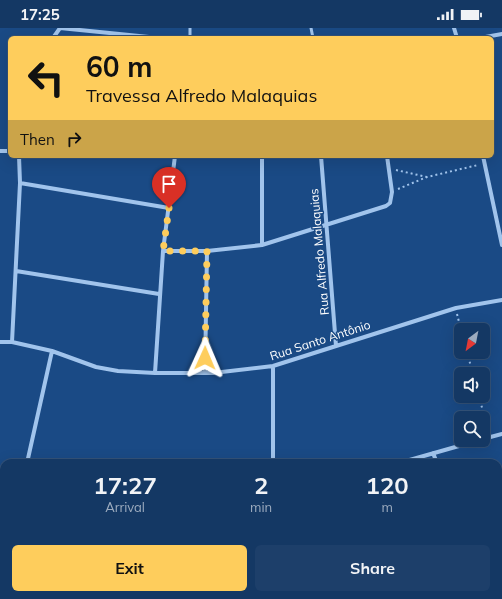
<!DOCTYPE html>
<html lang="en">
<head>
<meta charset="utf-8">
<style>
	:root { --surface:#143864; --page:#1d3f6a; --text:#f1f3f6; --muted:#9dacbf; --line:#335278; --accent:#fecd5c }
	body { margin:0; font-family:Mulish,sans-serif; background:var(--page); color:var(--text); height:100vh; display:flex; flex-direction:column; font-size:15px; white-space:nowrap }
	* { box-sizing:border-box; margin:0 }
	p { font-size:13px; color:var(--muted) }
	.icon { flex:none; width:22px; height:22px; fill:none; stroke:currentColor; stroke-width:2; stroke-linecap:round; stroke-linejoin:round }
	.map { position:relative; flex:1; overflow:hidden }
	.sheet { position:absolute; left:0px; top:431px; width:502px; height:140px; display:flex; flex-direction:column; background:var(--surface); border-radius:12px 12px 0 0; box-shadow:0 4px 16px #0002,0 0 0 1px var(--line) }
	.sheet>* { flex:none }
	.top-card { position:absolute; left:8px; top:8px; width:486px; height:122px; border-radius:6px; box-shadow:0 4px 16px #0002,0 0 0 1px var(--line); background:#fecd5c; color:#111; overflow:hidden }
	.needle { width:26px; rotate:212deg }
	.buttons { position:absolute; left:454px; top:295px; display:grid; gap:8px }
	.buttons a { display:grid; place-items:center; width:36px; height:36px; border-radius:6px; background:var(--surface); box-shadow:0 4px 16px #0002,0 0 0 1px var(--line); font-size:20px }
	.pin { position:absolute; display:grid; place-items:center; width:34px; height:34px; color:#fff; margin:-41px -17px; border-radius:50% 50% 50% 0; rotate:-45deg; box-shadow:0 0 4px #0007 }
	.pin .icon { rotate:45deg }
	.me { position:absolute; width:44px; margin:-22px; rotate:1deg; stroke-linejoin:round; filter:drop-shadow(0 0 3px #0008) }
	.turn { display:flex; align-items:center; gap:14px; height:84px; padding:0 12px; font-size:18px }
	.turn .icon { width:52px; height:52px; stroke-width:2.5 }
	.turn b { display:block; font-size:28px; line-height:34px }
	.then { display:flex; align-items:center; height:38px; padding:0 12px; background:#0003; gap:8px; font-size:15px }
	.eta { display:flex; justify-content:space-evenly; align-items:center; height:68px; text-align:center }
	.eta b { font-size:24px; font-weight:700; line-height:28px }
	.button { display:flex; gap:8px; margin-top:auto; padding:8px 12px }
	.button a { flex:1; height:46px; border-radius:6px; background:var(--accent); color:#111; font-size:16px; font-weight:700; line-height:46px; text-align:center }
	.button a+a { background:var(--page); color:var(--text) }
	.status { display:flex; justify-content:space-between; align-items:center; height:28px; padding:0 20px; background:var(--surface); direction:ltr }
	.status svg { height:11px; fill:currentColor }
	.map>svg:first-child { display:block }
</style>
</head>
<body>
<div class="status"><b>17:25</b><svg viewBox="0 0 49 12"><path d="M0 12V9h3v3zM5 12V6h3v6zM10 12V3h3v9zM15 12V0h3v12zM26 1h20v11H26zM47 4h2v5h-2z"/></svg></div>
<div class="map">
<svg width="502" height="571" viewBox="0 0 502 571">
	<rect width="100%" height="100%" fill="#1a4a85"/>
	<g fill="none" stroke-linecap="round" stroke-linejoin="round">
		<path stroke="#a1c4ec" stroke-width="2" stroke-dasharray="2 3" stroke-linecap="butt" d="M396 142 427 149
			M398 161 427 149 478 137
			M457 286 461 302
			M467 324 473 346
			M479 368 488 403"/>
		<path stroke="#a1c4ec" stroke-width="3" d="M311 0 313 10
			M190 10V0"/>
		<path stroke="#a1c4ec" stroke-width="4" d="M454 0 457 10
			M53 10 60 0 159 10
			M480 10 502 6
			M0 123H10
			M262 128V217
			M321 128 336 318
			M483 128 502 217
			M20 155 169 180
			M163 223H207L262 217 386 178 390 175 392 164 387 128
			M16 243 159 266
			M0 314H12L52 323 96 339 118 343 155 345H213L273 338 456 280 502 272
			M12 314 20 155 19 128
			M273 338V435
			M155 345 163 223 175 128
			M205 345 207 223
			M483 411 502 406
			M433 425 437 435
			M27 435 52 323
			M399 435 480 412
			M0 532 4 522
			M359 567 360 571
			M69 571 71 567
			M199 571 201 567
			M378 571 385 567"/>
	</g>
	<g fill="none" stroke-linecap="round" stroke-linejoin="round">
		<path stroke="#fecd5c" stroke-width="7" stroke-dasharray="0 12.6" d="M169 180 163 223H207L205 330"/>
	</g>
	<g text-anchor="middle" dominant-baseline="central" stroke-width="3" stroke-linejoin="round" paint-order="stroke">
		<g font-size="12" fill="#fff" stroke="#1a4a85">
			<text transform="translate(319 224) rotate(-95)">Rua Alfredo Malaquias</text>
			<text transform="translate(320 312) rotate(-18)">Rua Santo Antônio</text>
		</g>
	</g>
</svg>
<div class="buttons">
<a><svg class="needle" viewBox="-14 -14 28 28"><path d="M0-13l5 13h-10z" fill="#e53935"/><path d="M0 13l5-13h-10z" fill="#9dacbf"/></svg></a>
<a><svg class="icon" aria-label="sound" viewBox="0 0 24 24"><path d="M4 9h4l5-4v14l-5-4H4zM17 9q2 3 0 6"/></svg></a>
<a><svg class="icon" aria-label="search" viewBox="0 0 24 24"><circle cx="10" cy="10" r="6"/><path d="M15 15l6 6"/></svg></a>
</div>
<div class="pin" style="left:169px;top:180px;background:#d93025"><svg class="icon" aria-label="arrive" viewBox="0 0 24 24"><path d="M6 21V4h12l-3 4 3 4H6"/></svg></div>
<svg class="me" style="left:205px;top:330px" viewBox="-20 -20 40 40"><path d="M0-17L14 15 0 8-14 15z" fill="#fecd5c" stroke="#fff" stroke-width="4"/></svg>
<div class="top-card">
<div class="turn"><svg class="icon" aria-label="left" viewBox="0 0 24 24"><path d="M17 20v-9H6M10 6l-5 5 5 5"/></svg><div><b>60 m</b>Travessa Alfredo Malaquias</div></div>
<div class="then">Then<svg class="icon" aria-label="right" viewBox="0 0 24 24"><path d="M7 20v-9h11M14 6l5 5-5 5"/></svg></div>
</div>
<section class="sheet">
<div class="eta">
<div><b>17:27</b><p>Arrival</p></div>
<div><b>2</b><p>min</p></div>
<div><b>120</b><p>m</p></div>
</div>
<div class="button"><a>Exit</a><a>Share</a></div>
</section>
</div>
</body>
</html>
